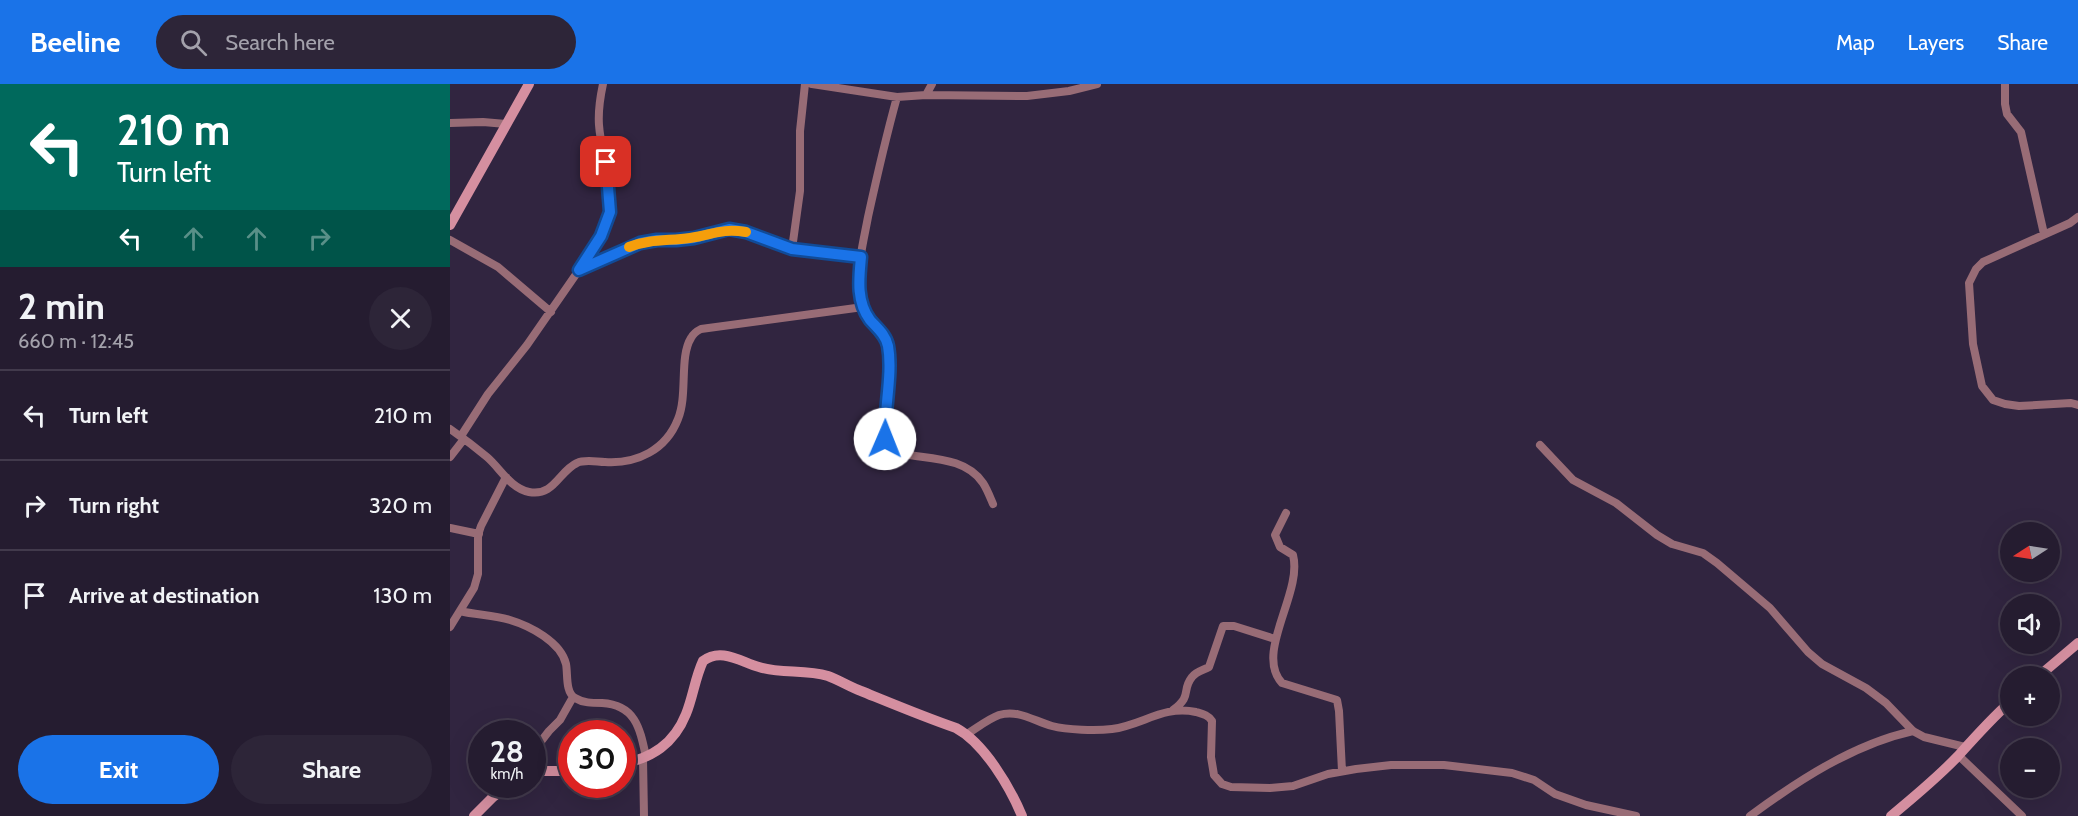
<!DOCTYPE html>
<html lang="en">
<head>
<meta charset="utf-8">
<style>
	:root { --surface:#251c30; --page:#2d2538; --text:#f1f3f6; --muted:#a3a1ab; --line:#423a4c; --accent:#1a73e8 }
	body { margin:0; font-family:Cabin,sans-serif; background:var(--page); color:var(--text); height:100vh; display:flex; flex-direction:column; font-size:22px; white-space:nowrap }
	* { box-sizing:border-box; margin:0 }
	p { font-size:20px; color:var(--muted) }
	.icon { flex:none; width:33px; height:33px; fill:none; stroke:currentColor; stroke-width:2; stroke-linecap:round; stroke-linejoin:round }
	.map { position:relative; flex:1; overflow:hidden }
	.sheet { display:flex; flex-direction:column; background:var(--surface); width:450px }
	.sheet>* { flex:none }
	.top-card { background:#00695c; color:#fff; overflow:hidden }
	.needle { width:39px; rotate:258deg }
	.fabs { position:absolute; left:1550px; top:438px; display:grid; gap:12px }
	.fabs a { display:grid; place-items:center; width:60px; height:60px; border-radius:50%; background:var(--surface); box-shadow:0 6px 24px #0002,0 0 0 2px var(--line); font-size:30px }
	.speed { position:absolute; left:18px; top:636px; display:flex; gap:12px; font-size:30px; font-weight:700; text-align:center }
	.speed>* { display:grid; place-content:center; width:78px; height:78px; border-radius:50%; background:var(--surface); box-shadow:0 6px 24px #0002,0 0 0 2px var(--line); line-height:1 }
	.speed small { font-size:15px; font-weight:400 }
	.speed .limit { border:9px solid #d22; background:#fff; color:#111 }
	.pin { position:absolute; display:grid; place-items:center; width:51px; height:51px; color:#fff; margin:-26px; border-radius:12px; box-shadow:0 3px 9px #0006 }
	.me { position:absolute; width:66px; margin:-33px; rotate:1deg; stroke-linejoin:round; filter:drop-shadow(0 0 4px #0008) }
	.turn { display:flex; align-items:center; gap:21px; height:126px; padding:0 18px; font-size:27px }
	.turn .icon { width:78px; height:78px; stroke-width:2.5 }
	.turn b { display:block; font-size:42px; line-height:51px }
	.lanes { display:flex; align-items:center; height:57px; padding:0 18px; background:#0003; justify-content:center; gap:30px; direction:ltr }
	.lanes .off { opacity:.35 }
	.round { display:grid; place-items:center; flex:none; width:63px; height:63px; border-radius:32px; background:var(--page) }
	.overview { display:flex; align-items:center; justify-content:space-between; height:102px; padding:0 18px }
	h1 { font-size:36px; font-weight:800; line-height:45px }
	.primary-button { display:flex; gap:12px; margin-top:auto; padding:12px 18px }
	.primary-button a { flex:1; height:69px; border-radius:36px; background:var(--accent); color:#fff; font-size:24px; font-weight:800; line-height:69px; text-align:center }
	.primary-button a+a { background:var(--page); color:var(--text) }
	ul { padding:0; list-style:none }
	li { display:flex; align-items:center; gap:18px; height:90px; padding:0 18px; border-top:2px solid var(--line) }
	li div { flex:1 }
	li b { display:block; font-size:22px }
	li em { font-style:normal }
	header { display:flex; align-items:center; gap:36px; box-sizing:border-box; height:84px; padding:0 30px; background:var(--accent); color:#fff }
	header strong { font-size:28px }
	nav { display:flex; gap:33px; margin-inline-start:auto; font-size:21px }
	.search { width:420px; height:54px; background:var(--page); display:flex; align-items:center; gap:15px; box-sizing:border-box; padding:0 21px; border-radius:33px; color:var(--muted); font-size:22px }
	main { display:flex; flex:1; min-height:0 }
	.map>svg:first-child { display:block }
</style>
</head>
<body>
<header>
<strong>Beeline</strong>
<div class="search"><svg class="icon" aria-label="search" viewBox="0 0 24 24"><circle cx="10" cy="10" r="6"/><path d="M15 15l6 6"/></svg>Search here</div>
<nav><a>Map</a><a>Layers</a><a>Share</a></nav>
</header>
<main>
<section class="sheet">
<div class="top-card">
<div class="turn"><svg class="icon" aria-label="left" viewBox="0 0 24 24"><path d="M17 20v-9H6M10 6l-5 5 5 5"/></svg><div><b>210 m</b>Turn left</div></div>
<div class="lanes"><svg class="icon" aria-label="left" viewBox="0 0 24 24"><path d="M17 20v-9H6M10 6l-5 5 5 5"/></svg><svg class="icon off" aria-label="ahead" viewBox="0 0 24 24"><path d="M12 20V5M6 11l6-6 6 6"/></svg><svg class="icon off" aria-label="ahead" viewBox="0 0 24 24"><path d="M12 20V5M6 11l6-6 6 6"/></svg><svg class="icon off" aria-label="right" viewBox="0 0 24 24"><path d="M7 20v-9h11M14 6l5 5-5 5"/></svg></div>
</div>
<div class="overview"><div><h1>2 min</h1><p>660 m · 12:45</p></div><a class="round"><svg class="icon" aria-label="close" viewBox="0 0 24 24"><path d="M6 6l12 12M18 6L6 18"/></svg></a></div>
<ul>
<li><svg class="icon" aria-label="left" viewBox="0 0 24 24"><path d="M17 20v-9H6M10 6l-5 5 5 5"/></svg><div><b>Turn left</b></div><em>210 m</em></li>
<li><svg class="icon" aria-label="right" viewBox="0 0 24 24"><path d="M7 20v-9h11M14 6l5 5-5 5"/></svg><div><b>Turn right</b></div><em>320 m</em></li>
<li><svg class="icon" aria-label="arrive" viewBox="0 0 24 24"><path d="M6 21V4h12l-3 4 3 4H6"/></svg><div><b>Arrive at destination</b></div><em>130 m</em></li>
</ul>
<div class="primary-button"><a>Exit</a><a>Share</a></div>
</section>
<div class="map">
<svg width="1628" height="732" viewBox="0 0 1628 732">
	<rect width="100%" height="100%" fill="#312540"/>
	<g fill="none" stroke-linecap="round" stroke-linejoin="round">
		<path stroke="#986c76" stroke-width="8" d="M362 0 447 13 476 11 577 12 619 7 647 0
			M1555 0V20L1557 30 1571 48 1594 150
			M476 11 482 0
			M447 13C436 53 427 92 418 133 414 155 407 181 409 205 410 236 440 244 439 278 439 295 428 351 439 363 443 369 453 370 459 371 485 375 517 375 533 399 537 405 540 413 543 420
			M0 39 33 38 56 40
			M1628 133 1620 139 1533 178 1526 185 1519 199 1523 260 1532 302 1543 316 1555 320 1569 322 1621 319 1628 321
			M0 156 48 183 101 228
			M342 165 350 107V47L355 0
			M129 186C139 167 157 151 160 129 164 100 151 70 149 41 148 27 150 14 153 0
			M0 345C13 354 25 363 37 373 50 384 60 404 79 408 104 413 109 387 127 379 135 375 147 378 155 378 187 380 216 366 228 335 238 311 229 273 241 254 243 250 247 247 251 245L413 223
			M11 352 38 310 77 261 129 186 171 166 190 159 207 156H226L244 154 278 145 296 148 342 165 411 173
			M1090 361 1123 396 1166 419 1207 451 1222 460 1253 469 1267 479 1320 524 1358 568 1372 580 1416 604 1436 619 1463 647 1474 653 1515 663
			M0 373 14 355
			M836 429 825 451 830 463 843 471C853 509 804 569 832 599L887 616 889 627 892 687
			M0 444 29 450
			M10 527C26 531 44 531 60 536 80 542 111 558 116 580 118 590 115 608 125 614 133 619 142 619 152 619 186 621 190 645 196 673
			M0 543 24 504 28 490V451L31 442 56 393
			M723 626C743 611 731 607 742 593 747 587 754 586 759 583L773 542H784L825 555
			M517 650C527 644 538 635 549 631 568 625 584 637 602 642 617 646 646 647 662 645 693 641 713 621 746 628 753 630 758 631 762 637L761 673 764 691 772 700 781 703 820 704 843 702 878 690 906 685 941 681H994L1062 689 1084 696 1105 710 1136 721 1186 732
			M82 669 99 647 110 636 123 613
			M1508 671 1572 732
			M193 675 194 732
			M1300 732C1349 696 1404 660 1463 647"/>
		<path stroke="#d58fa0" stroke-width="10" d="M0 141 79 0
			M1589 592 1628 559
			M172 680C202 674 224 660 236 630 243 613 245 594 253 577 271 563 291 578 309 583 331 590 355 585 378 592 389 596 400 603 411 607 443 620 474 633 506 644 534 659 560 703 572 732
			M82 687H122
			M24 732 43 713 60 700
			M1441 732C1464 713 1487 694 1508 672 1525 653 1541 635 1560 618"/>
	</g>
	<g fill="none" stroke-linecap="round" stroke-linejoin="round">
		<defs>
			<path id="route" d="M156 78 160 128 151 152 129 186 190 159 207 156H226L244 154 279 145 296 148 342 165 411 173C409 194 406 217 420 236 427 244 436 251 438 262 443 289 434 326 435 355"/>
		</defs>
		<use href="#route" stroke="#114b97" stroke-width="15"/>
		<use href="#route" stroke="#1a73e8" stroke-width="10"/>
		<path stroke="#f59e0b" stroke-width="10" d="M179 163C199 155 218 157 240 154 263 151 270 144 296 148"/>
	</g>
</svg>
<div class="fabs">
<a><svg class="needle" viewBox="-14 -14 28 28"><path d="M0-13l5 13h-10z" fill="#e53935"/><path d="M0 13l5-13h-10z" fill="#a3a1ab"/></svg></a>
<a><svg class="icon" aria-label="sound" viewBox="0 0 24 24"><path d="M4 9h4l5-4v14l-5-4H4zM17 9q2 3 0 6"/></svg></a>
<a>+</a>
<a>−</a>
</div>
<div class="speed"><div>28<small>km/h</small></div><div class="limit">30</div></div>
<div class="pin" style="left:156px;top:78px;background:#d93025"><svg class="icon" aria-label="arrive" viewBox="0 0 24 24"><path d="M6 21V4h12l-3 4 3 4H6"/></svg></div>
<svg class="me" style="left:435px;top:355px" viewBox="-20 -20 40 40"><circle r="19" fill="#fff"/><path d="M0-13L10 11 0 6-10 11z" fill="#1a73e8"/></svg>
</div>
</main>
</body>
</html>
